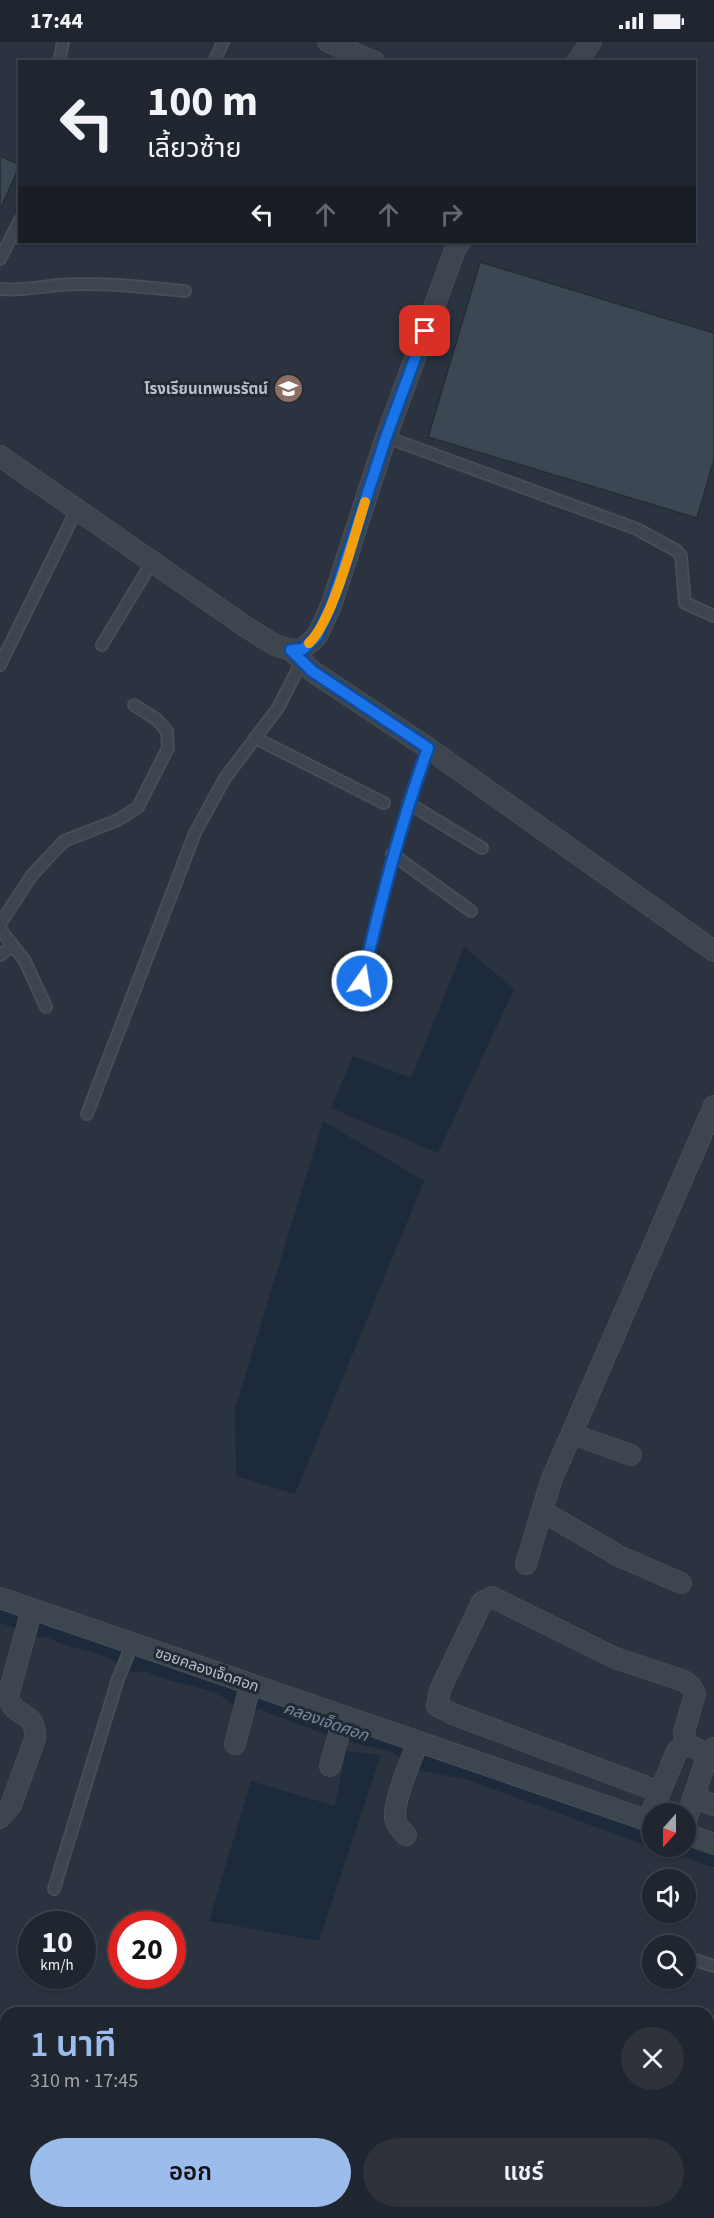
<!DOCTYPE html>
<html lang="th">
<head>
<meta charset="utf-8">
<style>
	:root { --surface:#20262f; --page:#2d323b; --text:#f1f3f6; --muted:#a2a5aa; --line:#3d434b; --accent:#9cbcec }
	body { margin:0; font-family:"Source Sans 3","Noto Sans Thai",sans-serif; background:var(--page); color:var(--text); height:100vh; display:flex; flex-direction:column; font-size:22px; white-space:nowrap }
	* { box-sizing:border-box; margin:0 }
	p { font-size:20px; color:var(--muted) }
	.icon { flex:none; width:33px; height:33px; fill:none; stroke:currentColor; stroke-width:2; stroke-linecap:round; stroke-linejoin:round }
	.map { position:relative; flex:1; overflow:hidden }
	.details { position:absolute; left:0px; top:1965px; width:714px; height:212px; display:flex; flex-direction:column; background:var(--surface); border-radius:18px 18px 0 0; box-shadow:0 2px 4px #0004,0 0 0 2px var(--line) }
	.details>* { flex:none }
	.top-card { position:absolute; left:18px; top:18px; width:678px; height:183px; border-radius:0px; box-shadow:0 2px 4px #0004,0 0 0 2px var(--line); background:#20262f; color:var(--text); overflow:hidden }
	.needle { width:39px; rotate:201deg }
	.tools { position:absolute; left:642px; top:1761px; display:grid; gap:12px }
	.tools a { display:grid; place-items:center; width:54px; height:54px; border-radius:50%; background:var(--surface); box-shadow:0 2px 4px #0004,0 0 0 2px var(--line); font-size:30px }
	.speed { position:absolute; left:18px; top:1869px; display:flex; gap:12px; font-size:30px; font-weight:700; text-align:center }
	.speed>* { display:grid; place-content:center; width:78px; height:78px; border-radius:50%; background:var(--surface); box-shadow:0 2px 4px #0004,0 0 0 2px var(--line); line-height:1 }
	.speed small { font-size:15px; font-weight:400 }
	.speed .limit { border:9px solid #d22; background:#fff; color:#111 }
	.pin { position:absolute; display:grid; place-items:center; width:51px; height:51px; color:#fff; margin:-26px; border-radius:12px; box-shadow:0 3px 9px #0006 }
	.me { position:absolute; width:66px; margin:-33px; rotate:13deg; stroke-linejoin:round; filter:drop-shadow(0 0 4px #0008) }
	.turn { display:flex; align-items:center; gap:21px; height:126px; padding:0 30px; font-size:27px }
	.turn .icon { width:78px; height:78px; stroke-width:2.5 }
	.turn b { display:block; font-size:42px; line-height:51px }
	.lanes { display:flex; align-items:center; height:57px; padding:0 30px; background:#0003; justify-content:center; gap:30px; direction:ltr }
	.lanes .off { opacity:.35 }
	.round { display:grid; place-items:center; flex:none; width:63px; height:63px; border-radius:32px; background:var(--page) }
	.summary { display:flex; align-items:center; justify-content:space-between; height:102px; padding:0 30px }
	h1 { font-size:36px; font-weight:600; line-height:45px; color:var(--accent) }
	.button { display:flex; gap:12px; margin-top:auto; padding:12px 30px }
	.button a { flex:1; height:69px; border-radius:36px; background:var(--accent); color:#111; font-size:24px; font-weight:600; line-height:69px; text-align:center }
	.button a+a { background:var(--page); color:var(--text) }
	.status { display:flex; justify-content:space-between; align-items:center; height:42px; padding:0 30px; background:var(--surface); direction:ltr }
	.status svg { height:16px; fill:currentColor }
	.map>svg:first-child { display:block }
</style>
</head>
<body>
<div class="status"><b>17:44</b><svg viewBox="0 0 49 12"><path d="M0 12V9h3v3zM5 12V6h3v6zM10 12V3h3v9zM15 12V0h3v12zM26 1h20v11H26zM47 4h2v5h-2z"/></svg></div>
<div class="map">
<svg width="714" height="2176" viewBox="0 0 714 2176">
	<rect width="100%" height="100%" fill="#2a333f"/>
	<path fill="#1d2a3c" d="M464 905 514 947 438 1111 331 1066 353 1014 411 1036Z
		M323 1079 424 1139 295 1452 236 1434 235 1367Z
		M346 1709 381 1713 319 1899 209 1879 251 1739 335 1764Z"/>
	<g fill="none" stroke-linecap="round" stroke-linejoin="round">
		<path stroke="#1d2a3c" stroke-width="18" d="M0 1571 16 1577 32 1586H47L69 1595 93 1601 117 1610 132 1621 146 1620 173 1630 220 1642 246 1661 261 1658 339 1688 397 1702 416 1719 470 1729 652 1796
			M676 1804 714 1816"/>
	</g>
	<path fill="#3c4754" stroke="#242c36" stroke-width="1.5" d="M0 114 20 123 0 168Z
		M480 220 714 291V418L697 476 428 395Z"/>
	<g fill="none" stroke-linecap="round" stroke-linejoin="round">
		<defs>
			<path id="service" d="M59 20 63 0
				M214 20 223 0
				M0 217 20 178
				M0 247C21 249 39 245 60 243 101 240 144 245 185 249
				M386 395 637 487 677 509 681 514 685 561 714 574
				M102 603 152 520
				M0 623 77 467
				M255 696 384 761
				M408 761 482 806
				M392 812 471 869
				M0 882 32 833 64 799 118 778 138 765 168 706 167 689 156 677 134 663
				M0 887 25 919 46 965
				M0 913 13 904
				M362 939C381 859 400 782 428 706
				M87 1072 195 791 225 736 278 666 302 619
				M54 1847 118 1637 132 1603
				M686 1915 714 1924"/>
			<path id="minor" d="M328 0 375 20
				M577 20 591 0
				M0 414 246 585 275 603 291 608 312 629 428 706 714 909
				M291 608 303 607 317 594 331 564 386 395 455 208 460 200
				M572 1392 631 1413
				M542 1469 619 1514 681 1541
				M526 1522 551 1439 714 1064
				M0 1556 652 1780
				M235 1702 248 1652 247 1642
				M330 1724 344 1674
				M660 1750 453 1672 437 1664 440 1648 482 1560 492 1555 615 1616 684 1639 691 1644 695 1652 684 1690 686 1702 708 1712
				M693 1755 714 1763
				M0 1776 11 1763 35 1697C37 1667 13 1677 8 1654L32 1567
				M686 1778 708 1712 714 1706
				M648 1779 677 1709 686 1702
				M686 1792 714 1802
				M406 1793C401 1788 394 1781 395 1773 395 1757 411 1715 419 1700
				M706 2176 713 2158 714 2145"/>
		</defs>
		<use href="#service" stroke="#474e58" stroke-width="14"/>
		<use href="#minor" stroke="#474e58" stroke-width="22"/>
		<use href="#service" stroke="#3d454f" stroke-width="10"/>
		<use href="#minor" stroke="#3d454f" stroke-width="20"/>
	</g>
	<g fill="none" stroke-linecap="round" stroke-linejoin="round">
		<defs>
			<path id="route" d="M362 939C381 859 400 783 428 706L312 629 291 608 303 607 317 594 331 564 386 395 425 289"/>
		</defs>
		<use href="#route" stroke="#114b97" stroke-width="15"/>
		<use href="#route" stroke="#1a73e8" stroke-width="10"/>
		<path stroke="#f59e0b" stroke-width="10" d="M309 601C333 579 354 494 365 460"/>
	</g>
	<defs>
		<symbol id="school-disc" viewBox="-11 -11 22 22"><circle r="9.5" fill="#8d6e63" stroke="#222a34"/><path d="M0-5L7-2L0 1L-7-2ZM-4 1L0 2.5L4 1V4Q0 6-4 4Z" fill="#fff"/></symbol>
	</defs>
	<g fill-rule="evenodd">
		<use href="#school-disc" x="272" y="330" width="33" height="33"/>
	</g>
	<g text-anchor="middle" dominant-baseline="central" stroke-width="6" stroke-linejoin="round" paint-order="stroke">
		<g font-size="15" font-weight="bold" fill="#bac0c9" stroke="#222a34" text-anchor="end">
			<text x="268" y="347">โรงเรียนเทพนรรัตน์</text>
		</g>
		<g font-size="15" fill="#bac0c9" stroke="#222a34">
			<text transform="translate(207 1628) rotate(19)">ซอยคลองเจ็ดศอก</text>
		</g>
		<g font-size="16" font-style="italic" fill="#788ba3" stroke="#222a34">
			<text transform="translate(326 1680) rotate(19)">คลองเจ็ดศอก</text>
		</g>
	</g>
</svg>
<div class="tools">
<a><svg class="needle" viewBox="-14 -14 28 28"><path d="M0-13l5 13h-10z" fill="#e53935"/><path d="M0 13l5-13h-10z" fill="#a2a5aa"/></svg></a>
<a><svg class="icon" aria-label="sound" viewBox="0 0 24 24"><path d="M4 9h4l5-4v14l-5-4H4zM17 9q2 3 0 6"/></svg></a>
<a><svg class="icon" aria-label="search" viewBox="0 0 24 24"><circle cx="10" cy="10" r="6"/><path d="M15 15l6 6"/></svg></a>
</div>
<div class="speed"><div>10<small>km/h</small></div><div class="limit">20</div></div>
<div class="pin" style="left:425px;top:289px;background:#d93025"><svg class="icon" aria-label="arrive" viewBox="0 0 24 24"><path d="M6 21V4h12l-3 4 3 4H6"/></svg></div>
<svg class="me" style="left:362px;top:939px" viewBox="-20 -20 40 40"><circle r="17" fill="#1a73e8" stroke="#fff" stroke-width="3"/><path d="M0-11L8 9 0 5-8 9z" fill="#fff"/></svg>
<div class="top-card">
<div class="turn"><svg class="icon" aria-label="left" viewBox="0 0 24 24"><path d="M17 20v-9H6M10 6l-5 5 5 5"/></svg><div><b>100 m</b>เลี้ยวซ้าย</div></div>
<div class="lanes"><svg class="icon" aria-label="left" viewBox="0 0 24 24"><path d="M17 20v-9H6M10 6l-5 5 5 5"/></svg><svg class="icon off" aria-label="ahead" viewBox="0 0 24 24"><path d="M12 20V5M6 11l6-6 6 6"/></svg><svg class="icon off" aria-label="ahead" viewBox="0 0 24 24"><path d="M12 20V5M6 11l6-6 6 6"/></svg><svg class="icon off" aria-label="right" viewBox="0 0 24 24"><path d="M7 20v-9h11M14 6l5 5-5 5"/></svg></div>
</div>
<section class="details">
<div class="summary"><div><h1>1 นาที</h1><p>310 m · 17:45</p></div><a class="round"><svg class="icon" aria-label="close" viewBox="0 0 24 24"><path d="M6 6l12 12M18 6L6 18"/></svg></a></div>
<div class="button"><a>ออก</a><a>แชร์</a></div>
</section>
</div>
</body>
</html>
